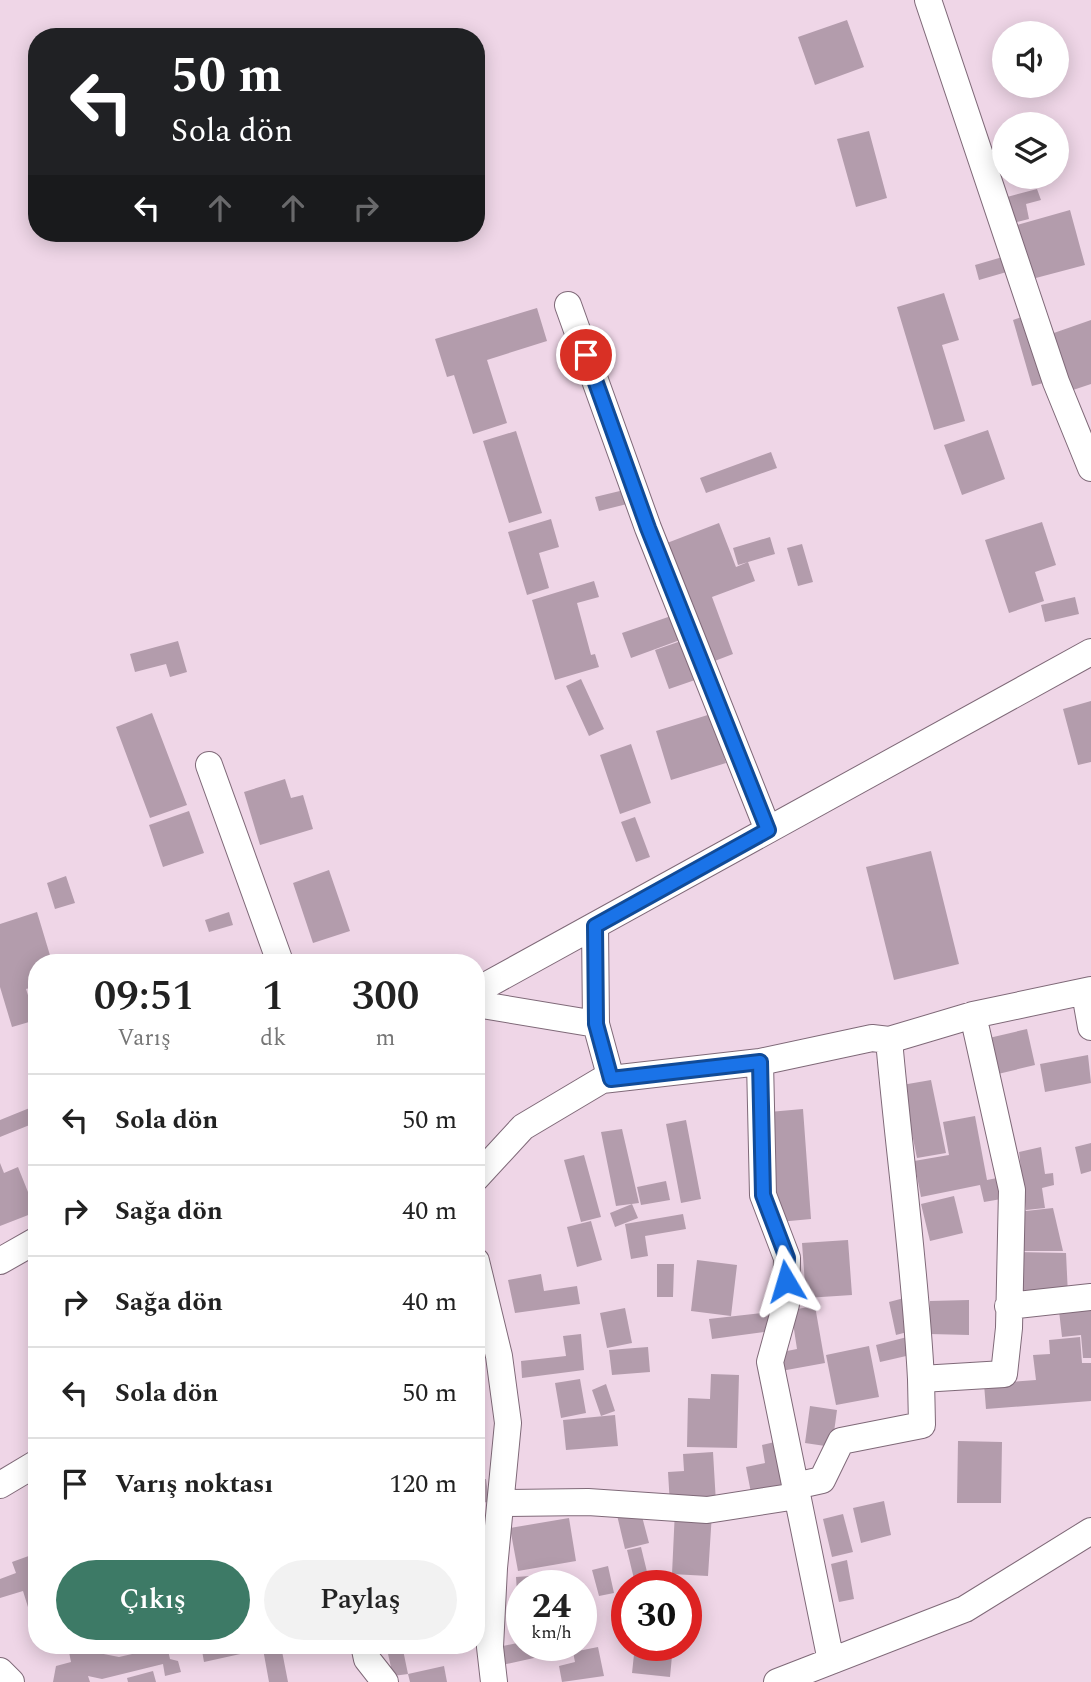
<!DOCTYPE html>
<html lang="tr">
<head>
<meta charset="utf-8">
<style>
	:root { --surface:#fff; --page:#f2f2f2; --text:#222; --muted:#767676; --line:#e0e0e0; --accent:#3d7a66 }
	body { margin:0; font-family:Spectral,serif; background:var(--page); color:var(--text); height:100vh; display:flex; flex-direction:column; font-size:26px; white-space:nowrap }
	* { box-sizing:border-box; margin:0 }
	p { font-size:23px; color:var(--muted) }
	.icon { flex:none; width:38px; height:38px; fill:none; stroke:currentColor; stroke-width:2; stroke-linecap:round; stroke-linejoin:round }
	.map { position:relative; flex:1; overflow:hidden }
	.drawer { position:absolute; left:28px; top:954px; width:457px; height:700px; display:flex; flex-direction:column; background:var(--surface); border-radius:28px; box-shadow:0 4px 18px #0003 }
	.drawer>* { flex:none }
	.hud { position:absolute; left:28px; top:28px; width:457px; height:214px; border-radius:28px; box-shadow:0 4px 18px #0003; background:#202124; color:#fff; overflow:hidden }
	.fabs { position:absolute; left:992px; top:21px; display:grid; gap:14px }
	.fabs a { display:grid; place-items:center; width:77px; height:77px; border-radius:50%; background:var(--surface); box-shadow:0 4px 18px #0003; font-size:35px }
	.speed { position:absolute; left:506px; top:1570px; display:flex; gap:14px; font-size:35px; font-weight:700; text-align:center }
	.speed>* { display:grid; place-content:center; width:91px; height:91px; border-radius:50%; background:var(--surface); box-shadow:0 4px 18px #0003; line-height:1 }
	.speed small { font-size:18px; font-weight:400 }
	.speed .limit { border:10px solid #d22; background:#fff; color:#111 }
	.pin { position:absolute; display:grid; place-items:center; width:60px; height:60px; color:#fff; margin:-30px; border:4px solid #fff; border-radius:50%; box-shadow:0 2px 7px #0007 }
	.me { position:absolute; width:77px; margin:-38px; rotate:353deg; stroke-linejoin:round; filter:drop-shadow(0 0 5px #0008) }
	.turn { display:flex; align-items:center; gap:24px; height:147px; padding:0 28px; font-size:32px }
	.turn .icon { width:91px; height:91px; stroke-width:2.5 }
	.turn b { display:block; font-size:49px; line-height:60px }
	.lanes { display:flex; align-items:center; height:66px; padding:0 28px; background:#0003; justify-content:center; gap:35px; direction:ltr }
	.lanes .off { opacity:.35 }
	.eta { display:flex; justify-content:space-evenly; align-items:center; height:119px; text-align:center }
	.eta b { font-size:42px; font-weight:600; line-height:49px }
	.cta { display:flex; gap:14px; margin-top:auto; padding:14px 28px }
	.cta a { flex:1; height:80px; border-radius:42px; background:var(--accent); color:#fff; font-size:28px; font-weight:600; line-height:80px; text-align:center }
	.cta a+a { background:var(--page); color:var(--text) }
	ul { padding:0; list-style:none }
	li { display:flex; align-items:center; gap:21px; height:91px; padding:0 28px; border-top:2px solid var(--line) }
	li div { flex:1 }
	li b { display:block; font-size:26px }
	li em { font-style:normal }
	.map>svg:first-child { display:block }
</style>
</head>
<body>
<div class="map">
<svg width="1091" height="1682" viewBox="0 0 1091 1682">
	<rect width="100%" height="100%" fill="#efd6e7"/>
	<path fill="#b39cac" d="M847 20 864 67 815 85 798 37Z
		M869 131 887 198 856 207 837 139Z
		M1037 189 1041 200 1026 204 1029 219 1013 223 1007 197Z
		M1070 210 1085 265 1032 279 1017 225Z
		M1006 256 1010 271 979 280 975 265Z
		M944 293 959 340 942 345 965 421 934 430 897 307Z
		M537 308 547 341 487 360 507 423 473 434 454 375 447 377 435 339Z
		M1027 315 1047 382 1032 386 1013 320Z
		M1091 320V384L1070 391 1051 334Z
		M988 430 1005 479 962 495 944 445Z
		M516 431 542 513 509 523 483 441Z
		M771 452 777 468 706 493 700 478Z
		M624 490 627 504 599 511 595 497Z
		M551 519 559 547 539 553 549 588 527 595 508 532Z
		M1042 522 1056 565 1035 572 1044 601 1009 613 985 540Z
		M719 523 736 567 748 562 755 581 712 597 733 654 712 662 667 543Z
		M770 537 775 554 738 565 733 548Z
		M802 544 813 582 798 586 787 548Z
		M594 581 599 597 577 603 591 655 595 654 599 667 555 680 532 600Z
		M1075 597 1079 614 1045 622 1041 605Z
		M671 616 680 640 631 658 622 633Z
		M178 641 187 672 170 677 166 664 135 672 130 654Z
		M681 641 695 680 669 689 655 650Z
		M581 679 604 729 589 736 566 686Z
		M1091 701V762L1078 765 1063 709Z
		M152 713 187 805 150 818 116 727Z
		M711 714 726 763 671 780 656 731Z
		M631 744 651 803 620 814 600 755Z
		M285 779 291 798 303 795 313 829 260 845 244 792Z
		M189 811 204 853 163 867 149 825Z
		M635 817 650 857 636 862 621 822Z
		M931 851 959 964 894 980 866 867Z
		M329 870 350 931 313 943 293 883Z
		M66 876 75 903 55 909 47 883Z
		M37 912 52 962H37V986L26 989 36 1020 12 1027 0 987V924Z
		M229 912 233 925 209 932 205 920Z
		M160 954 163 962H137Z
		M1027 1029 1035 1065 998 1074 989 1038Z
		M1088 1055 1091 1083 1045 1092 1040 1064Z
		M931 1080 946 1153 917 1158 902 1085Z
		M37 1105V1122L0 1137V1120Z
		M803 1109 811 1219 779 1222 769 1112Z
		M975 1116 987 1180 1002 1177 1007 1198 984 1202 980 1185 921 1197 914 1161 949 1155 943 1122Z
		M686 1120 701 1199 681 1203 666 1124Z
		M622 1129 639 1203 616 1206 601 1132Z
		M1091 1143V1171L1081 1174 1075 1147Z
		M1041 1147 1045 1174 1053 1173 1054 1185 1042 1188 1045 1208 1026 1210 1019 1152Z
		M584 1155 601 1217 581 1222 564 1160Z
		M0 1163 4 1173 18 1167 36 1212 0 1226Z
		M666 1181 670 1200 641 1205 637 1187Z
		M954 1196 963 1233 930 1241 921 1204Z
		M632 1204 638 1218 615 1227 610 1213Z
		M1053 1208 1063 1251H1016L1017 1212Z
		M683 1214 686 1229 645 1236 648 1256 631 1259 625 1224Z
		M591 1221 602 1260 577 1267 567 1227Z
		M848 1240 852 1295 806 1298 802 1243Z
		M1016 1252 1066 1253 1068 1295 1013 1294Z
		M697 1260 737 1265 731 1316 691 1311Z
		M657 1264H674L673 1297H657Z
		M541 1274 544 1291 577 1286 580 1304 515 1313 508 1280Z
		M908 1297 915 1330 896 1335 889 1302Z
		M969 1300V1335L930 1334V1301Z
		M1058 1302 1091 1305V1358H1083L1081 1335 1062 1337Z
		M815 1306 825 1363 781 1371 777 1353 797 1349 791 1310Z
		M625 1308 632 1343 607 1348 600 1313Z
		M770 1312 772 1331 712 1339 709 1319Z
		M581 1334 584 1370 522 1378 521 1361 566 1356 563 1336Z
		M911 1336 915 1354 880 1362 876 1345Z
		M1080 1337 1082 1363H1091V1401L986 1409 984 1384 1036 1380 1033 1355 1050 1354 1049 1340Z
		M869 1346 879 1397 836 1405 826 1355Z
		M648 1347 650 1372 612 1375 609 1350Z
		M711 1374 739 1375 737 1448 687 1447 688 1398 710 1399Z
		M580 1379 586 1413 561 1418 555 1383Z
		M606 1384 615 1411 601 1416 592 1390Z
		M810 1406 837 1410 832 1447 805 1443Z
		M615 1415 618 1446 566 1450 563 1420Z
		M779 1441 784 1492 752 1498 746 1467 765 1463 762 1445Z
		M958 1441 1002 1442 1001 1503H957Z
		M713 1452 716 1503 670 1505 668 1472 684 1471 683 1454Z
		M37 1475V1501L27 1479Z
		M486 1479 489 1502 476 1503V1480Z
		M884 1501 891 1535 861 1543 853 1508Z
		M640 1509 649 1543 625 1549 617 1515Z
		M675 1510 712 1513 708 1576 672 1574Z
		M843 1514 853 1552 832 1557 823 1519Z
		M569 1518 576 1561 518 1571 510 1528Z
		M641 1547 648 1576 634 1579 627 1550Z
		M37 1553V1618L32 1620 23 1591 0 1598V1579L16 1573 12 1562Z
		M847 1560 854 1599 839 1602 831 1564Z
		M608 1566 614 1593 599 1596 592 1570Z
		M558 1574 559 1586H522L519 1624 516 1577Z
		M642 1580 678 1582V1586H641Z
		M522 1642V1645H551L552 1654 502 1665 498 1647Z
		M201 1645H252L254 1651 204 1662Z
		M386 1645H402L408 1674 444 1666 447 1682H410L408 1674 393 1676Z
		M555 1645H570L573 1656 558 1659Z
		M635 1645H673L670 1677 632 1673Z
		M167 1646 170 1659 178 1661 181 1672 165 1676 163 1664 102 1679 88 1676 90 1682H53L56 1666 71 1662 68 1647 119 1657Z
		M281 1646 288 1682H269L263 1649Z
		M598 1647 604 1676 562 1682 559 1666 575 1662 573 1652Z
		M153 1671 156 1682H128L127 1678Z"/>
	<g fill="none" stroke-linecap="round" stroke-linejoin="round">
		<defs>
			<path id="minor" d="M928 0 1056 382 1091 468
				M568 305 648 528 768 830
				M209 765 280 962
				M595 926 596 1024
				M476 991 1091 652
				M1085 993 1091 1027
				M476 1004 596 1024 611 1079
				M889 1040C899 1153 915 1265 921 1379L1004 1374 1009 1328 1012 1190 973 1015
				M760 1062 763 1195 787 1258 786 1304 770 1362 831 1661
				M476 1178 523 1127 602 1080 760 1062 872 1038 889 1040 973 1015 1091 990
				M0 1261 37 1240
				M476 1261 499 1356 508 1423 494 1568 490 1647 494 1682
				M1008 1306 1091 1297
				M0 1485 37 1463
				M795 1486 822 1480 841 1441 922 1425 921 1379
				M502 1503 588 1502 707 1510 797 1496
				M364 1645 367 1659 385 1682
				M0 1671 11 1682
				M777 1682 965 1609 1091 1531"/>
		</defs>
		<use href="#minor" stroke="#7f6978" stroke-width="28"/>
		<use href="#minor" stroke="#fff" stroke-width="26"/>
	</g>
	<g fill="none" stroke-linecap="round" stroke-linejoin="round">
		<defs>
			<path id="route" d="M586 355 648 528 768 830 595 926 596 1024 611 1079 760 1062 763 1195 787 1258 786 1281"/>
		</defs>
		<use href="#route" stroke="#114b97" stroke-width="18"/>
		<use href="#route" stroke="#1a73e8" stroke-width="12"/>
	</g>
</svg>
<div class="fabs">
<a><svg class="icon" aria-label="sound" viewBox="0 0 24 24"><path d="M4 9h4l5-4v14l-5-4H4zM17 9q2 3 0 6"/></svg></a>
<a><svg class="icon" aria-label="layers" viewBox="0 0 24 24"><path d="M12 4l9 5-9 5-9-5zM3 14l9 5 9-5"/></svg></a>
</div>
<div class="speed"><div>24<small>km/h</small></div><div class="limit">30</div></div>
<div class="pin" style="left:586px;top:355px;background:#d93025"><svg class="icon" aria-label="arrive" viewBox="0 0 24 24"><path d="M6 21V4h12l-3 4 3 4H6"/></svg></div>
<svg class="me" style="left:786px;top:1281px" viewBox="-20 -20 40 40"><path d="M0-17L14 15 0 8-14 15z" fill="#1a73e8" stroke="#fff" stroke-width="4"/></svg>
<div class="hud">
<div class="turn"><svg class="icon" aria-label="left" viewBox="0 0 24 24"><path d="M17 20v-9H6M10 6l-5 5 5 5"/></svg><div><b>50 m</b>Sola dön</div></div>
<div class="lanes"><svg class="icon" aria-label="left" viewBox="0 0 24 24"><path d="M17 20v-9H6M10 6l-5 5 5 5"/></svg><svg class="icon off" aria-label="ahead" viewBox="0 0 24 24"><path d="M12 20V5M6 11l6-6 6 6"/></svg><svg class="icon off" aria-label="ahead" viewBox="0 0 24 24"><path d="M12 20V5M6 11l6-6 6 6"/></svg><svg class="icon off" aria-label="right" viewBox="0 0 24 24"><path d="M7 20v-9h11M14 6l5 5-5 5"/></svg></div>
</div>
<section class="drawer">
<div class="eta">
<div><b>09:51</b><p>Varış</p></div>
<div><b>1</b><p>dk</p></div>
<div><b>300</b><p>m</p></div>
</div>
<ul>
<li><svg class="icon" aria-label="left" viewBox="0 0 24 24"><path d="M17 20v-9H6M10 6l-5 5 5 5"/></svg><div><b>Sola dön</b></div><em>50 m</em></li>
<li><svg class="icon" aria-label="right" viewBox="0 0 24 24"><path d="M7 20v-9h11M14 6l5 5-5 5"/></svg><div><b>Sağa dön</b></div><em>40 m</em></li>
<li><svg class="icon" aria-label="right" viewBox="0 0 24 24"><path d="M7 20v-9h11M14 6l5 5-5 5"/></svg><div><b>Sağa dön</b></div><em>40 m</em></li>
<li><svg class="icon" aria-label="left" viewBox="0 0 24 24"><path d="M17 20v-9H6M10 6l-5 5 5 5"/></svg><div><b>Sola dön</b></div><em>50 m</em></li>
<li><svg class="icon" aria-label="arrive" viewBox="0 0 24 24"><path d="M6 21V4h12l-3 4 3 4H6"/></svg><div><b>Varış noktası</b></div><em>120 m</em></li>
</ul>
<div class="cta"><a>Çıkış</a><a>Paylaş</a></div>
</section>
</div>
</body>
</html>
